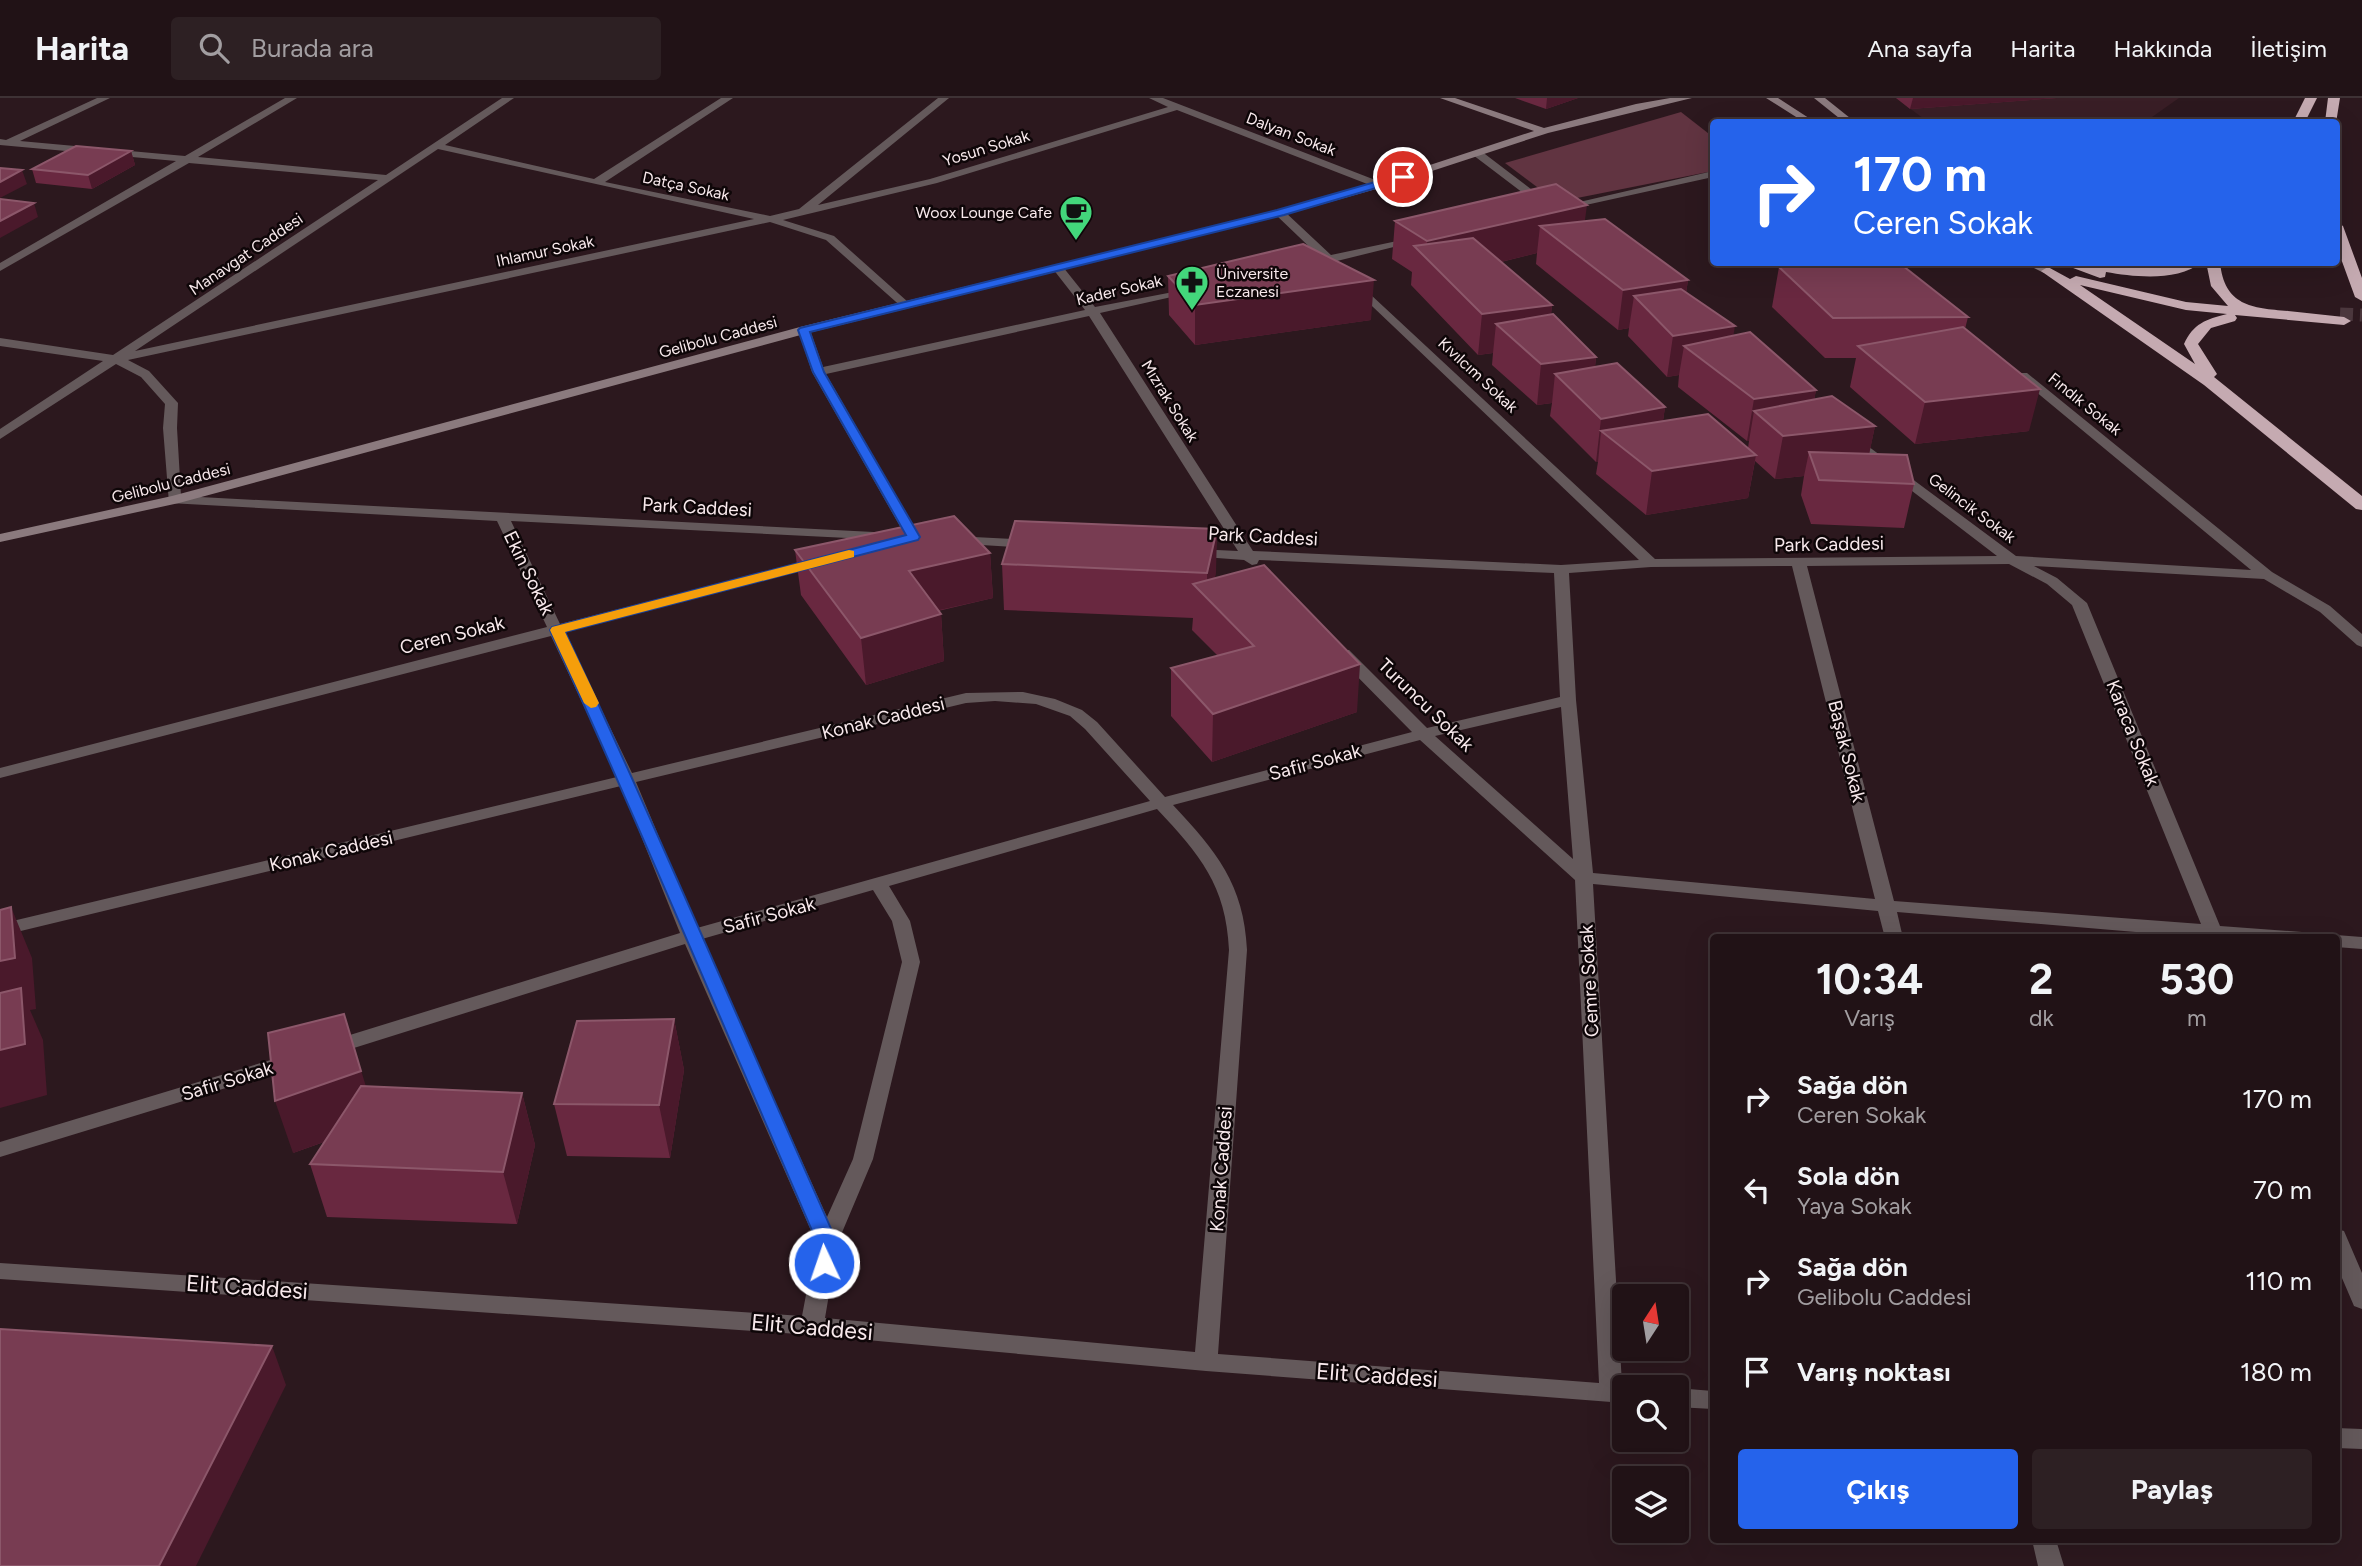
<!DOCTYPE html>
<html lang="tr">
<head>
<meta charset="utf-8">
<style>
	:root { --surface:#211216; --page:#2d2023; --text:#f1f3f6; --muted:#a29ea1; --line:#3e3235; --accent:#2563eb }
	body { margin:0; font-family:Figtree,sans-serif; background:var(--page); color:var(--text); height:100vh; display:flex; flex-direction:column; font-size:26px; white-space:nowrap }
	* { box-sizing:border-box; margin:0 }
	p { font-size:23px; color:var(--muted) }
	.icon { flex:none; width:38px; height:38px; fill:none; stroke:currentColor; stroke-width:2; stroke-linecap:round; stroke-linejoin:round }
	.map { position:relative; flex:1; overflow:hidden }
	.drawer { position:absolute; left:1710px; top:836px; width:630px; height:609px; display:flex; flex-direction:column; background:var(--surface); border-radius:7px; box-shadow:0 7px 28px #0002,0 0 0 2px var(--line) }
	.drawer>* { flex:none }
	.guide { position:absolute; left:1710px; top:21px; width:630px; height:147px; border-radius:7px; box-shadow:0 7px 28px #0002,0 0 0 2px var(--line); background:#2563eb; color:#fff; overflow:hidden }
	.needle { width:46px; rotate:12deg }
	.fabs { position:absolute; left:1612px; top:1186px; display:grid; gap:14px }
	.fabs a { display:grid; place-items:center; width:77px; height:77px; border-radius:7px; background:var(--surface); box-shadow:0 7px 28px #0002,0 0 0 2px var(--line); font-size:35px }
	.pin { position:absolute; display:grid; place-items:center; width:60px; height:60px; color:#fff; margin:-30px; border:4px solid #fff; border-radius:50%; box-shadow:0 2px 7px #0007 }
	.me { position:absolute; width:77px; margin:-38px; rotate:357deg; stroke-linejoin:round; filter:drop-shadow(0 0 5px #0008) }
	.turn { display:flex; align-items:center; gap:24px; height:147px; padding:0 28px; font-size:32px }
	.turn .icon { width:91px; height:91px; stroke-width:2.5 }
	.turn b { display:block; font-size:49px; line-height:60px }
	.eta { display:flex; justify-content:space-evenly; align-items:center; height:119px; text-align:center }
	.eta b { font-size:42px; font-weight:700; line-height:49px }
	.button { display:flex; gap:14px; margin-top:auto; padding:14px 28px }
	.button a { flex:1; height:80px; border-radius:7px; background:var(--accent); color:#fff; font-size:28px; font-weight:700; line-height:80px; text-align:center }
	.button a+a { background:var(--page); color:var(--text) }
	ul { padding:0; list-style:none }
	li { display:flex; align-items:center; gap:21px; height:91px; padding:0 28px }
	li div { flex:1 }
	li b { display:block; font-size:26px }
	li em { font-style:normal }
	header { display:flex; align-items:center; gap:42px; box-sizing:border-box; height:98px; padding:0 35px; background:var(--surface); border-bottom:2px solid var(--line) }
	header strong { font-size:33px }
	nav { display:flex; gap:38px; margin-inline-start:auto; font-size:24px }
	.search { width:490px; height:63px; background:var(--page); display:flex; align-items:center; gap:18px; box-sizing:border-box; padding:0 24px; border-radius:7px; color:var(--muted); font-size:26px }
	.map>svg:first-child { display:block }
</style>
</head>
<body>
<header>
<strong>Harita</strong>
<div class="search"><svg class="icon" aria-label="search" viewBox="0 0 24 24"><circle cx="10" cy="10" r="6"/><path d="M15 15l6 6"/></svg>Burada ara</div>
<nav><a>Ana sayfa</a><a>Harita</a><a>Hakkında</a><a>İletişim</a></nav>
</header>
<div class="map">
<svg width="2362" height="1468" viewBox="0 0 2362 1468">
	<rect width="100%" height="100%" fill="#2c181e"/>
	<path fill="#391e26" d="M1896 0H2179L2145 24H1928Z"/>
	<path fill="#613441" d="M1681 14 1713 39V73L1557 104 1505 65Z"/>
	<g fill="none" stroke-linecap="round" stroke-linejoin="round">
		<path stroke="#4b373d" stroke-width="13" stroke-dasharray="13 7" stroke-linecap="butt" d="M2340 216 2362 217"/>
		<path fill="#64595b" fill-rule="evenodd" d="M97 0H110L20 43 185 58 285 0H297L198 59 386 77 502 0H514L445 47 594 81 721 0H733L605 84 770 118 799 111 938 0H949L818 107 930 81 1168 9 1149 0H1163L1383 85V89H1375L1177 12 937 85 783 122 834 138 908 204 910 207 904 211 826 142 770 124 128 262 149 273 178 305 177 330 181 398 893 435 895 438 888 442 511 423 560 526 819 460 826 464 824 467 564 534 632 675 966 595 1023 594 1055 601 1082 612 1097 624 1165 699 1412 634 1337 558 1335 555 1337 552H1349L1427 630 1560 599 1554 475 1259 462 1257 466 1252 467 1244 462 1190 458 1188 455 1190 452 1195 451 1238 453 1089 218 826 276 920 439 909 445H899L897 442 905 437 812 274 798 232 804 228 810 232 823 269 1085 212 1053 171 1059 168 1063 169 1095 209 1194 190V194L1100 215 1253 453 1561 467 1639 462 1352 189V185L1356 183 1655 461 1997 458 1848 344 1846 341 1853 337 2016 458 2251 472 2017 278 2019 275H2027L2272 474 2330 508 2362 536V549L2357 547 2320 514 2264 481 2034 468 2057 480 2087 505 2220 828 2302 834 2311 840H2207L1897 814 1903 840H1885L1878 813 1593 786 1622 1286 1633 1290H1624V1305L1206 1273 812 1237 0 1181V1165L802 1218 816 1144 685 846 338 955H324L321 950 324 945 680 835 621 688 0 838V826L617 679 551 538 0 680V670L547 529 497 423 169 405 163 330 165 306 141 279 116 266 0 341V331L103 263 0 248V240L113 257 378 82 189 65 0 173V165L176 63 0 47V41L6 42ZM438 51 754 121 135 253ZM2009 466 2047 486 2072 507 2201 826 1894 803 1807 468ZM1792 468 1875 801 1593 775 1576 602 1569 475 1651 469ZM995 603 1036 606 1070 618 1085 631 1150 703 697 830 636 684 966 605ZM1561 609 1573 761 1435 638ZM1420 642 1575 782 1599 1285 1218 1256 1247 852C1244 786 1216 753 1173 707ZM1157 711C1200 757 1226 787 1229 852L1195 1254 825 1220 838 1144 873 1061 920 864 910 823 889 788ZM873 792 892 823 902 864 853 1061 827 1119 702 841Z
			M1473 53H1481L1548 104V108H1540L1473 57Z
			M1713 73V79L1563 112 1558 109Z
			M1276 113H1284L1331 157 1416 139 1422 142 1337 163 1342 168 1336 171 1326 165 1310 168 1304 165 1306 163 1320 159 1276 117Z
			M954 438 1031 442 1038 446 1031 450 949 445 947 442Z
			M2336 837 2362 839V851L2336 849V840H2329Z
			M294 955 301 957 304 962 301 967 0 1059V1044Z
			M2336 1131 2344 1133 2362 1175V1211L2354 1208 2336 1166Z
			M1675 1290H1676L1713 1293V1311L1676 1309Z
			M2336 1330 2362 1331V1351L2336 1350Z
			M2032 1442H2056L2064 1468H2038Z"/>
		<path fill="#8b7a7e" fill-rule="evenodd" d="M1440 0H1455L1544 30 1636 6 1670 0H1692L1548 35 1383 89 1284 117 808 235 179 405 0 444V436L172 398 800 229 1276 113 1375 85 1534 33Z
			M1766 0H1778L1815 24H1804Z
			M1814 0H1825L1855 24H1844Z
			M2022 164H2038L2054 173 2044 175Z"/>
		<path fill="#c5aab1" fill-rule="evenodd" d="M2305 0H2317L2305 24H2293Z
			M2328 0H2340L2336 25 2325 24Z
			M2336 124 2343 128 2362 180V203L2355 199 2336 147Z
			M2057 164H2096L2141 170 2202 164C2177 184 2135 179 2106 174L2105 179 2100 180Z
			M2206 164H2220C2224 208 2252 210 2288 213 2307 215 2325 217 2344 219L2351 223 2344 227 2235 217 2237 220 2235 223 2211 230 2198 246 2217 276 2214 279 2362 398V412L2356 411 2204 287 2041 173 2048 169 2070 181 2076 178 2186 204 2228 208 2211 188ZM2080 187 2186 212 2227 216C2206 221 2193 226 2184 246L2195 266Z"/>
	</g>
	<path fill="#692840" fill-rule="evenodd" d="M1515 0H1578L1546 11Z
		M1896 0H2057L1910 11Z
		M131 53 135 67 92 91 36 85 32 71Z
		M1395 123H1585L1688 182 1686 195 1733 238 1816 292 1814 302 1875 328 1869 356 1914 386 1904 430 1811 426 1801 397 1804 378 1775 381 1755 363 1748 400 1646 417 1596 376 1598 364H1596L1550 318 1552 305 1537 307 1492 267 1493 255 1478 257 1411 187 1412 174 1392 161ZM1537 155 1536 166 1618 232 1629 230 1628 238 1667 279 1679 277 1678 289 1747 343H1749L1748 350 1663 323 1665 309 1595 269 1596 259 1551 216 1552 207 1501 164Z
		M1779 169 1968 219 1965 231 2029 333 1915 346 1850 289 1856 260H1825L1772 209Z
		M1168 178 1371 222 1195 247 1169 217Z
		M1217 431 1215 480 1357 614 1212 664 1171 618V570L1218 558 1192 532 1193 520 1004 512 1002 466Z
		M795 452 990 455 993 500 938 513 941 516 944 563 866 587 801 497Z
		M674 921 684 972 670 1060 567 1058 554 1006Z
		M366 988 522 995 535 1047 517 1126 327 1119 310 1066 324 1044 293 1055Z"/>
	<path fill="#4a192b" d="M1547 0H1578L1546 11Z
		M1913 0H2057L1910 11Z
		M131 53 135 67 92 91 88 77Z
		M22 72 27 86 0 100V84Z
		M34 105 38 119 0 140V123Z
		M1587 107 1582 144 1540 128 1537 155 1443 178 1426 161 1427 143Z
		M1374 182 1371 222 1195 247V207Z
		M1688 182 1682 222 1634 198 1629 230 1618 232 1623 192Z
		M1552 207 1548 247 1496 226 1493 255 1478 257 1482 216Z
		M1735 228 1728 269 1684 248 1679 277 1667 279 1673 238Z
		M1596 259 1591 300 1555 276 1552 305 1537 307 1541 266Z
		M2040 291 2029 333 1915 346 1925 304Z
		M1816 292 1808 334 1754 313 1749 343H1747L1754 301Z
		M1665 309 1659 352 1601 333 1598 364H1596L1601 321Z
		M1875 328 1866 371 1809 354 1804 378 1775 381 1783 338Z
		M1756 357 1748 400 1646 417 1652 373Z
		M1217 431 1216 475 1210 503 1207 500V475Z
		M990 455 993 500 913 518 909 473Z
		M941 516 944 563 866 587 861 540Z
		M1360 566 1357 614 1212 664 1213 616Z
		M11 809 32 860 36 911 30 912 43 942 47 997 0 1010V863Z
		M344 916 377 1025 293 1055 275 1003Z
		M674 921 684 972 670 1060 659 1007Z
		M522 995 535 1047 517 1126 503 1074Z
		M272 1248 286 1287 196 1468H159Z"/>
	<path fill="#783c52" stroke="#8c576a" stroke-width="2" d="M76 48 131 53 88 77 32 71Z
		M0 70 22 72 0 84Z
		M1556 86 1587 107 1427 143 1395 123Z
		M0 101 34 105 0 123Z
		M1605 121 1688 182 1623 192 1540 128Z
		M1473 140 1552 207 1482 216 1414 148Z
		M1303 146 1374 182 1195 207 1168 178Z
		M1834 164H1898L1968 219 1833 220 1779 169Z
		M1681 191 1735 228 1673 238 1634 198Z
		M1553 216 1596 259 1541 266 1496 226Z
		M1963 229 2040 291 1925 304 1858 248Z
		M1750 234 1816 292 1754 301 1684 248Z
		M1617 265 1665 309 1601 321 1555 276Z
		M1832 298 1875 328 1783 338 1754 313Z
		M1708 316 1756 357 1652 373 1601 333Z
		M1809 354 1907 357 1914 386 1819 382Z
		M954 418 990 455 909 473 941 516 861 540 795 452Z
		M1015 423 1217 431 1207 475 1002 466Z
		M1264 467 1360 566 1213 616 1171 570 1254 548 1193 486Z
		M11 809 15 860 0 863V812Z
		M21 890 25 946 0 952V895Z
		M344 916 361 973 275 1003 268 935Z
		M674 921 659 1007 554 1006 577 923Z
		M361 988 522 995 503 1074 310 1066Z
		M0 1231 272 1248 159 1468H0Z"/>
	<path fill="#2563eb" stroke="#184099" stroke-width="2" d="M1403 76 1408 79 1407 81 1284 117 810 234 824 274 920 439 918 442 565 534C660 736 746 941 837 1144L831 1171 824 1173 816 1171 814 1165 817 1144C728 940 643 734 550 532L552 529 906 437 813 274 798 232 800 230 1277 112Z"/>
	<path fill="#f59e0b" d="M849 452 854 453V459L565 534 599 605 596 609 591 610 584 605 550 532 552 529Z"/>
	<defs>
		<symbol id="cafe-pin" viewBox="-11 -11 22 30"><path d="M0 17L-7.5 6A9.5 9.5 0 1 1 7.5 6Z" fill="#43d77b" stroke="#0e0608"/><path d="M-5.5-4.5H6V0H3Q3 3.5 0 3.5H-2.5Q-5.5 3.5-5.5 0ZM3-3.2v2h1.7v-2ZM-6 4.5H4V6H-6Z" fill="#111"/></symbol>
		<symbol id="pharmacy-pin" viewBox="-11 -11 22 30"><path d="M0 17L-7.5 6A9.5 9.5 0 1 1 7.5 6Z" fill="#43d77b" stroke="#0e0608"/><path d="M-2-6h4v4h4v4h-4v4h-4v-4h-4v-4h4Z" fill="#111"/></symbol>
	</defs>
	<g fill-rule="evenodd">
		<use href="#cafe-pin" x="1057" y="95" width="38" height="52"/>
		<use href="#pharmacy-pin" x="1173" y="165" width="38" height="52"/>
	</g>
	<g text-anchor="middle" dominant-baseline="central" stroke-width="5" stroke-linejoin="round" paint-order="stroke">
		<g font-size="16" fill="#f8e9ec" stroke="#0e0608">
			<text transform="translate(1291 36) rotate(21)">Dalyan Sokak</text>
			<text transform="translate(986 50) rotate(-17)">Yosun Sokak</text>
			<text transform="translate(686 88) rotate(12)">Datça Sokak</text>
			<text transform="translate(545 153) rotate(-12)">Ihlamur Sokak</text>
			<text transform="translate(246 156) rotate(-34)">Manavgat Caddesi</text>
			<text transform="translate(1119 192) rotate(-13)">Kader Sokak</text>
			<text transform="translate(718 239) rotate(-15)">Gelibolu Caddesi</text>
			<text transform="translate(1478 277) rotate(43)">Kıvılcım Sokak</text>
			<text transform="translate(1170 303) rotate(58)">Mızrak Sokak</text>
			<text transform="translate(2085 306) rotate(39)">Fındık Sokak</text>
			<text transform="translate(171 385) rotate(-14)">Gelibolu Caddesi</text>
			<text transform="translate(1972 410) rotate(37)">Gelincik Sokak</text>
		</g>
		<g font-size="16" fill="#f8e9ec" stroke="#0e0608" text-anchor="end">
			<text x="1052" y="114">Woox Lounge Cafe</text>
			<text x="1216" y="175" text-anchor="start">Üniversite<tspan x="1216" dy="18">Eczanesi</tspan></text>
		</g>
		<g font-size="19" fill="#f8e9ec" stroke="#0e0608">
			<text transform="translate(697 409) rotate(3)">Park Caddesi</text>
			<text transform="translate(1263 438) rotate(3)">Park Caddesi</text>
			<text transform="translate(1829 446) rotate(-1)">Park Caddesi</text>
			<text transform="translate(529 475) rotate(64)">Ekin Sokak</text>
			<text transform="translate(452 537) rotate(-14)">Ceren Sokak</text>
			<text transform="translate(1426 607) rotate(44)">Turuncu Sokak</text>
			<text transform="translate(883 620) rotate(-14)">Konak Caddesi</text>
			<text transform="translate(2133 635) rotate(68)">Karaca Sokak</text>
			<text transform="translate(1847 653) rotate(76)">Başak Sokak</text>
			<text transform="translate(1315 664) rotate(-15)">Safir Sokak</text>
			<text transform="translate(331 753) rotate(-13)">Konak Caddesi</text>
			<text transform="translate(769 817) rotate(-15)">Safir Sokak</text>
			<text transform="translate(1589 883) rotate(-93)">Cemre Sokak</text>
			<text transform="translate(227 983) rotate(-17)">Safir Sokak</text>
			<text transform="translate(1221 1071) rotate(-86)">Konak Caddesi</text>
		</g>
		<g font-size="23" fill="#f8e9ec" stroke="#0e0608">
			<text transform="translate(247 1189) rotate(4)">Elit Caddesi</text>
			<text transform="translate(812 1229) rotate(5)">Elit Caddesi</text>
			<text transform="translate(1377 1277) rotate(4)">Elit Caddesi</text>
		</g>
	</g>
</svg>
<div class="fabs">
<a><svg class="needle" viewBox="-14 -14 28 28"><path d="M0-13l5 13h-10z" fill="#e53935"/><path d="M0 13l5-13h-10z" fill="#a29ea1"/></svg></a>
<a><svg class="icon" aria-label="search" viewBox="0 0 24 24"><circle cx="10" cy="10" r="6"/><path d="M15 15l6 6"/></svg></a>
<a><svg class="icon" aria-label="layers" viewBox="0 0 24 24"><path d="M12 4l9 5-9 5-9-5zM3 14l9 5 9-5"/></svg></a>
</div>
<div class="pin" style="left:1403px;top:79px;background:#d93025"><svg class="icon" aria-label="arrive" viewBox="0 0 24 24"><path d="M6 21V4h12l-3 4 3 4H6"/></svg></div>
<svg class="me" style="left:824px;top:1165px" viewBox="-20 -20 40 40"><circle r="17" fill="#2563eb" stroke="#fff" stroke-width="3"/><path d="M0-11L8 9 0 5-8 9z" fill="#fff"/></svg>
<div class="guide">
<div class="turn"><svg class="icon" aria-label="right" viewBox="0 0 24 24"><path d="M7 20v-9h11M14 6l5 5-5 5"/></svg><div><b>170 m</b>Ceren Sokak</div></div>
</div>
<section class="drawer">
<div class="eta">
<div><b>10:34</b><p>Varış</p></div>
<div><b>2</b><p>dk</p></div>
<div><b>530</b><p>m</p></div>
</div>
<ul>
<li><svg class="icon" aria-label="right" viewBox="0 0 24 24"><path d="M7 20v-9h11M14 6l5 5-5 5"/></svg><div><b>Sağa dön</b><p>Ceren Sokak</p></div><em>170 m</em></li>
<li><svg class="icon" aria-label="left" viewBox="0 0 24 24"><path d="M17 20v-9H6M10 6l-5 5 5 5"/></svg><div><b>Sola dön</b><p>Yaya Sokak</p></div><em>70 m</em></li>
<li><svg class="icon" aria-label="right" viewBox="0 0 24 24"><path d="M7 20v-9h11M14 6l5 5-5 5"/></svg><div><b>Sağa dön</b><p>Gelibolu Caddesi</p></div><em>110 m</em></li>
<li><svg class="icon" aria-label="arrive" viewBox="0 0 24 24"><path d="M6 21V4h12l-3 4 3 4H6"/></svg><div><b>Varış noktası</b></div><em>180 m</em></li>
</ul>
<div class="button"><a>Çıkış</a><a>Paylaş</a></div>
</section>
</div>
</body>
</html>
